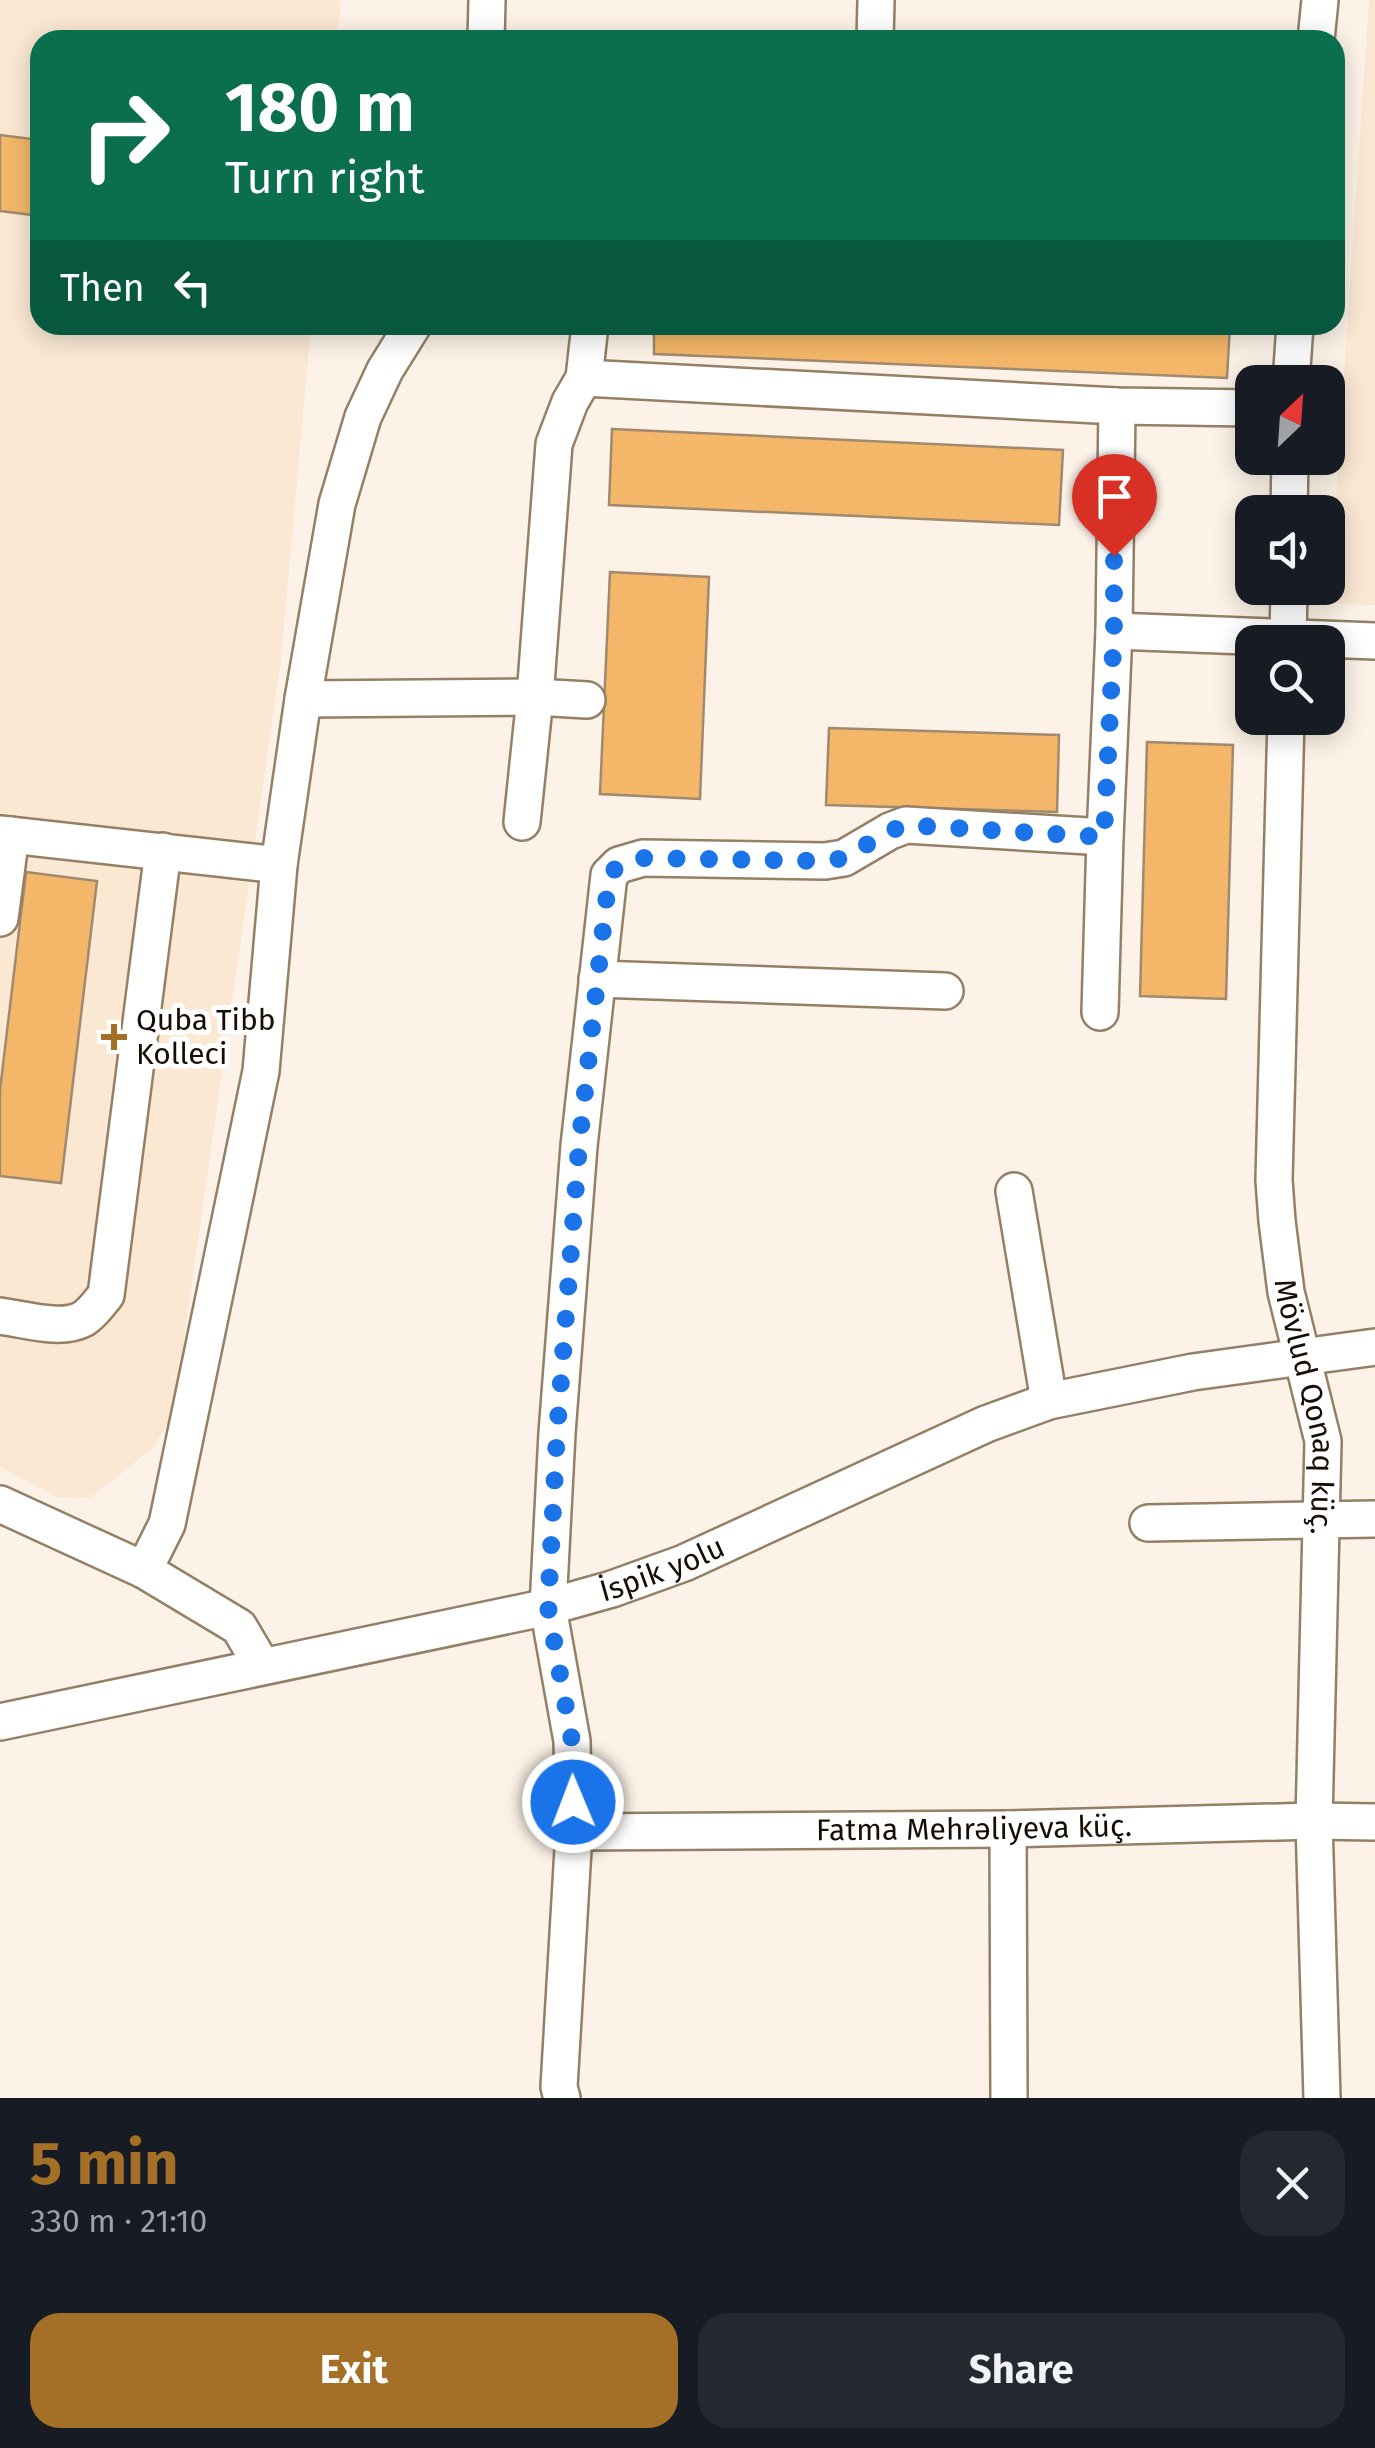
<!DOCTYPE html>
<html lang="en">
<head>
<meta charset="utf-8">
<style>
	:root { --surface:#171b24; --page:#242831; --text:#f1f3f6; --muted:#9ea1a6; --accent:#a47028 }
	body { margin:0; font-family:"Fira Sans",sans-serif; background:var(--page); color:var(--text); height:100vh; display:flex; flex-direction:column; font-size:38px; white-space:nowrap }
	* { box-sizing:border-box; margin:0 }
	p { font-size:32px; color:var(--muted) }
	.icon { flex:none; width:55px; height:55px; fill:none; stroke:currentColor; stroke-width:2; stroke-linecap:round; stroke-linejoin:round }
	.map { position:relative; height:2098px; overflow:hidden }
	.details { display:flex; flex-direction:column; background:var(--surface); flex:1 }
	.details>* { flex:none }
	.banner { position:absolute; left:30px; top:30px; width:1315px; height:305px; border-radius:30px; box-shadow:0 5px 25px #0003; background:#0b6e4f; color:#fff; overflow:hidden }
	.needle { width:65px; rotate:25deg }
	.tools { position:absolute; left:1235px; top:365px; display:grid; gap:20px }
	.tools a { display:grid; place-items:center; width:110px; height:110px; border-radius:20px; background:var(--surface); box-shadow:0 5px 25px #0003; font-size:50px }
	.pin { position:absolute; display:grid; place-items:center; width:85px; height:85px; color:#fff; margin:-102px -42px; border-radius:50% 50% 50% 0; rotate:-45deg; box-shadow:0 0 10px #0007 }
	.pin .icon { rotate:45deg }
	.me { position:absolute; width:110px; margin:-55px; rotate:359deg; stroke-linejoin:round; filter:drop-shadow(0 0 8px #0008) }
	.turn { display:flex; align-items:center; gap:35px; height:210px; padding:0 30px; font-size:45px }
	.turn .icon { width:130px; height:130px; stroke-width:2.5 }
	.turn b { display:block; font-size:70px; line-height:85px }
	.then { display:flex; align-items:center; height:95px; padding:0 30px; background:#0003; gap:20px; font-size:38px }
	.round { display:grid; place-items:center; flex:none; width:105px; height:105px; border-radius:30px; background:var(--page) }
	.headline { display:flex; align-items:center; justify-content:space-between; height:170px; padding:0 30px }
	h1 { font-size:60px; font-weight:700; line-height:75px; color:var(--accent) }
	.primary-button { display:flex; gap:20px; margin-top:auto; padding:20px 30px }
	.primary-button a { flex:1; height:115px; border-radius:30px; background:var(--accent); color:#fff; font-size:40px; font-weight:700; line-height:115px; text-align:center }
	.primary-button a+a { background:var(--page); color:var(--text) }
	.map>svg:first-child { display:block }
</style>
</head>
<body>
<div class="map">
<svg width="1375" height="2098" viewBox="0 0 1375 2098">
	<rect width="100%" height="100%" fill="#fcf2e7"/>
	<path fill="#fae8d3" d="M0 0H341L337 40H40V325H311L281 659 173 1415 152 1449 90 1498 57 1497 0 1467Z
		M1369 0H1375V605L1329 603Z"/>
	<path fill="#f4b769" stroke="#a08a6f" stroke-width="2.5" d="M0 135 40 140V216L0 211Z
		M654 325 1122 326 1230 325 1227 378 654 354Z
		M612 429 1063 450 1059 525 609 505Z
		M610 572 709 577 700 799 600 794Z
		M829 728 1059 735 1057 812 826 805Z
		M1147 742 1233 745 1226 999 1140 996Z
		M26 872 97 881 61 1183 0 1176V1090Z"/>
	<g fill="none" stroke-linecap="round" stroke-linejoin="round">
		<defs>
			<g id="minor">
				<path d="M486 40 487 0"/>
				<path d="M875 40 876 0"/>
				<path d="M1316 40 1320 0"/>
				<path d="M584 378 1117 406 1252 408"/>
				<path d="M1291 382 1295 325"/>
				<path d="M1289 512 1290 458"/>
				<path d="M1114 631 1375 641"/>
				<path d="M1288 642 1289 588"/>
				<path d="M303 699 535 697 587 700"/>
				<path id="s1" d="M1286 718 1274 1180 1277 1221 1286 1292 1323 1441 1314 1821 1322 2098"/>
				<path d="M522 822 535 697 554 444 570 402 584 378 590 325"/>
				<path d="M0 834 279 865"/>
				<path d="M0 918 11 835"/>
				<path d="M597 979 945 991"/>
				<path d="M1100 1012 1105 837 1114 631 1117 406"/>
				<path d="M1014 1191 1049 1401"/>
				<path d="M0 1316C24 1319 61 1331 83 1319 93 1313 99 1303 106 1295L163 851"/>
				<path d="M0 1504 144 1570 239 1627 262 1666"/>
				<path d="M1148 1523 1375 1519"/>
				<path d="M144 1570 167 1524 261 1071 279 865 303 699 337 504 363 417 385 370 413 325"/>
				<path id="s2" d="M0 1722 548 1607 612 1589 684 1563 986 1424 1049 1401 1193 1372 1375 1347"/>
				<path d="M1008 1829 1009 2098"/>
				<path id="s3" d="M574 1832 1008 1829 1314 1821 1375 1822"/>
				<path d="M562 2098 559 2087 574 1832 572 1741 548 1607 557 1433 579 1146 609 875 619 865 643 858 825 861 844 858 890 831 906 825 1105 837"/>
			</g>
		</defs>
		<use href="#minor" stroke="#957f65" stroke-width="40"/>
		<use href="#minor" stroke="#fff" stroke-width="35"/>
	</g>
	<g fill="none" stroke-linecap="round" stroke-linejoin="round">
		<path stroke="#1a73e8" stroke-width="18" stroke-dasharray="0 32.4" d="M573 1802 572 1741 548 1607 557 1433 579 1146 609 875 618 866 643 858 825 861 844 858 890 831 906 825 1104 837 1114 631V556"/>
	</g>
	<path fill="#a47028" stroke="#fff" stroke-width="4" d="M109 1022h10v10h10v10h-10v10h-10v-10h-10v-10h10z"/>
	<g text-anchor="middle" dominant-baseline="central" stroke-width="10" stroke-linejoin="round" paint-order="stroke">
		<g font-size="30" fill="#160e05" stroke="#fff" text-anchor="start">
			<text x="136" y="1020">Quba Tibb<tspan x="136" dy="34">Kolleci</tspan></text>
		</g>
		<g font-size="30" fill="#160e05" stroke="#fff">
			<text stroke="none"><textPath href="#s1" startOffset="692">Mövlud Qonaq küç.</textPath></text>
			<text stroke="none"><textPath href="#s2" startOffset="680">İspik yolu</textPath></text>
			<text stroke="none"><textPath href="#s3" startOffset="400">Fatma Mehrəliyeva küç.</textPath></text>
		</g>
	</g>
</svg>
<div class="tools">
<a><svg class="needle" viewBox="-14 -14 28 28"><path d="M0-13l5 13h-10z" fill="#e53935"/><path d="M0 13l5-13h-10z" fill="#9ea1a6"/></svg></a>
<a><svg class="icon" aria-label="sound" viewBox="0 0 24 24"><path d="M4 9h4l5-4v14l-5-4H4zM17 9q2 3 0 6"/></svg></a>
<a><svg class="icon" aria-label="search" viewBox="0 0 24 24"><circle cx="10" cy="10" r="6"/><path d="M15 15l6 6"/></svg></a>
</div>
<div class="pin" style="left:1114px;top:556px;background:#d93025"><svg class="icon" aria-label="arrive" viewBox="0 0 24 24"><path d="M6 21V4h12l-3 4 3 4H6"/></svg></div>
<svg class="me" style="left:573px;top:1802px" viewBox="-20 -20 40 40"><circle r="17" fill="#1a73e8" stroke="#fff" stroke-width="3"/><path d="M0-11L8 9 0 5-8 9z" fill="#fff"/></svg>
<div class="banner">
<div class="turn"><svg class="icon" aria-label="right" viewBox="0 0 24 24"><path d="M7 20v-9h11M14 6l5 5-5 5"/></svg><div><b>180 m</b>Turn right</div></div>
<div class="then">Then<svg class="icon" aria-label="left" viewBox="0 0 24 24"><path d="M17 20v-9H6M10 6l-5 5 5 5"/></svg></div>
</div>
</div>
<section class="details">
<div class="headline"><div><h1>5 min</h1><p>330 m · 21:10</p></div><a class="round"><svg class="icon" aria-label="close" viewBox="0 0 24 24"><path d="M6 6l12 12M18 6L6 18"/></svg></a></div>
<div class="primary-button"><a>Exit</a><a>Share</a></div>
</section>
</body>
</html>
